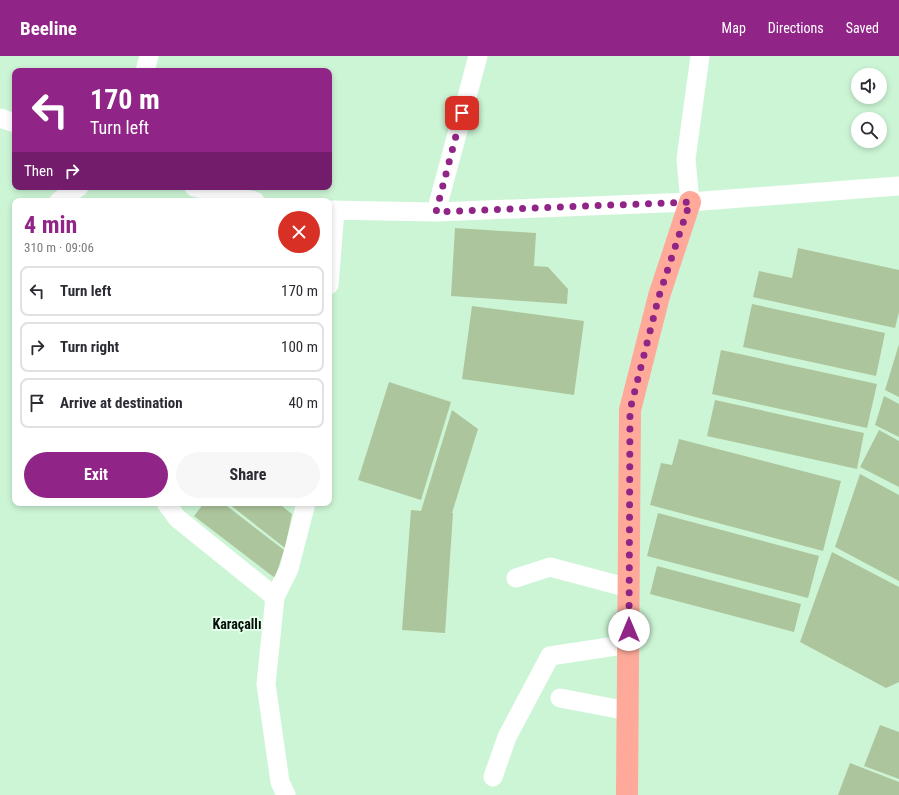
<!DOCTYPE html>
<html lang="en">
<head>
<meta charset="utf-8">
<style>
	:root { --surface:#fff; --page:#f7f7f7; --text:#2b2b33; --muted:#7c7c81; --line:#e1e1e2; --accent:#912487 }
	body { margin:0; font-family:"Roboto Condensed",sans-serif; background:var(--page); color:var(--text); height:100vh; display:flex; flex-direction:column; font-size:15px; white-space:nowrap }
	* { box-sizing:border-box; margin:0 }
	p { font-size:13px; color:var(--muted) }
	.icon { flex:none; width:22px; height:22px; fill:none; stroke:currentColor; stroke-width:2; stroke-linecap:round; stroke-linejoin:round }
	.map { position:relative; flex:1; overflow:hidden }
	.drawer { position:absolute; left:12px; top:142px; width:320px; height:308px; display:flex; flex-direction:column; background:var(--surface); border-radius:8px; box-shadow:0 2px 6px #0003 }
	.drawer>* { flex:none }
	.guide { position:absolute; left:12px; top:12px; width:320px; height:122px; border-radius:8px; box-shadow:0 2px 6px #0003; background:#912487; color:#fff; overflow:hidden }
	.controls { position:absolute; left:851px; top:12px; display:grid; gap:8px }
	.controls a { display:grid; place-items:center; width:36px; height:36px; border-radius:50%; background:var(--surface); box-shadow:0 2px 6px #0003; font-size:20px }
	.pin { position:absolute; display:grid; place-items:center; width:34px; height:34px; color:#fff; margin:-17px; border-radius:8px; box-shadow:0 2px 6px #0006 }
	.me { position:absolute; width:44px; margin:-22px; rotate:0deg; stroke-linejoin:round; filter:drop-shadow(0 0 3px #0008) }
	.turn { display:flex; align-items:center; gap:14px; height:84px; padding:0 12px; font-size:18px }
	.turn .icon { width:52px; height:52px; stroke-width:2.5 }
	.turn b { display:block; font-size:28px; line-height:34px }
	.then { display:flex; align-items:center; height:38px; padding:0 12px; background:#0003; gap:8px; font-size:15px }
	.round { display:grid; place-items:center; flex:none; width:42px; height:42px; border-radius:21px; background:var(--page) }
	.overview { display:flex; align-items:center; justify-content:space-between; height:68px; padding:0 12px }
	h1 { font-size:24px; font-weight:700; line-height:30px; color:var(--accent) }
	.action { display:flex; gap:8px; margin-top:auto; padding:8px 12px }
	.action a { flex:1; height:46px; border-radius:24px; background:var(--accent); color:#fff; font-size:16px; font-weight:700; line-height:46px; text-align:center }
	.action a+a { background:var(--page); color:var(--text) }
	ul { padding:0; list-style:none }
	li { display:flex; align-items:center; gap:12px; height:50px; margin:0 8px 6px; padding:0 4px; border:2px solid var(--line); border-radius:8px }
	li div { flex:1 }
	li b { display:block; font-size:15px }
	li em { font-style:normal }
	header { display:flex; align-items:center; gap:24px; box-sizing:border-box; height:56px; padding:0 20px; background:var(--accent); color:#fff }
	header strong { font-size:19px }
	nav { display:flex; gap:22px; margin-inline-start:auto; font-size:14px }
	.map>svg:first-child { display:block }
</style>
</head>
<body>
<header>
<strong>Beeline</strong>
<nav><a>Map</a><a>Directions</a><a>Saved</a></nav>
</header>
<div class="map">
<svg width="899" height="739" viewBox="0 0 899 739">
	<rect width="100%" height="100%" fill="#ccf5d5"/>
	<path fill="#adc59c" d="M455 172 536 177 534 210 548 211 568 233 567 248 451 240Z
		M798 192 899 214V256L895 272 753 241 759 215 792 222Z
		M752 248 885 277 876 320 743 291Z
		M472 250 584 265 574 339 462 323Z
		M899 288V341L885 334Z
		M721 294 877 328 867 372 712 338Z
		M389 326 451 346 421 444 358 424Z
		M884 340 899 348V381L875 369Z
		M715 344 864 377 857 413 707 380Z
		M452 354 478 373 452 457H453L445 577 402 574 411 454 421 455Z
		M879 374 899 385V431L860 411Z
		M679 383 841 425 823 495 650 449 661 407 672 409Z
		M860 418 899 439V525L835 491Z
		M204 447H223L284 494 275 522 194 460Z
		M229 447H278L292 458 285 492 229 448Z
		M658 457 819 500 808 542 647 500Z
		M832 496 899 531V626L886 632 800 586Z
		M657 510 801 548 794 576 650 538Z
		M880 669 899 676V723L864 710Z
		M850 707 899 726V739H838Z"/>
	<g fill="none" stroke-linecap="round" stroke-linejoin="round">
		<path stroke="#fff" stroke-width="19" d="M145 15 149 0
			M0 62 15 67
			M194 131 255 145
			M59 145 79 131
			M690 146 686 103 700 0
			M329 154 436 156 690 146 899 130
			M436 156 478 0
			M329 229 335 154
			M166 447 177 462 275 541
			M516 522 550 511 629 532
			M560 642 628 655
			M493 721 507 681 550 600 629 588
			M286 739 280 726 266 628 275 541 289 513 306 447"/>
		<path stroke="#fea999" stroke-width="22" d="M627 739 630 354 659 240 690 146"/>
	</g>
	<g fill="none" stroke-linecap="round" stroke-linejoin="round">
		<path stroke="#912487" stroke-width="7" stroke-dasharray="0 12.6" d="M462 57 436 156 690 146 659 240 630 354 629 574"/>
	</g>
	<g text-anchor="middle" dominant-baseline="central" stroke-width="4" stroke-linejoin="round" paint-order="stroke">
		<g font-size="14" font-weight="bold" fill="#031006" stroke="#e5feea">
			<text x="237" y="568">Karaçallı</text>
		</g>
	</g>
</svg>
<div class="controls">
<a><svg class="icon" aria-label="sound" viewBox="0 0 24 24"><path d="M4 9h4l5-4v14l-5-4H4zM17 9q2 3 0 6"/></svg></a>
<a><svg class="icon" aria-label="search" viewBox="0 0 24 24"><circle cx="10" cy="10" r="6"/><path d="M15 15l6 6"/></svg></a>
</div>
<div class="pin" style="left:462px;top:57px;background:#d93025"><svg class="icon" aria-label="arrive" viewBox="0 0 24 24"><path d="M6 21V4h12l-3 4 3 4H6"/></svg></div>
<svg class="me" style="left:629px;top:574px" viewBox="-20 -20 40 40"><circle r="19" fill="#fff"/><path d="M0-13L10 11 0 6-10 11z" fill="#912487"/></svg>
<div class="guide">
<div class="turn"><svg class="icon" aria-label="left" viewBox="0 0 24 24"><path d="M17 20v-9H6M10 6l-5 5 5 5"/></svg><div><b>170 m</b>Turn left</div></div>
<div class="then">Then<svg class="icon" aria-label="right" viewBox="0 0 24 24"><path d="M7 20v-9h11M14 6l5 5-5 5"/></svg></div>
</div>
<section class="drawer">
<div class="overview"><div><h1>4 min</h1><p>310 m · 09:06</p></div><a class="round" style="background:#d93025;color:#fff"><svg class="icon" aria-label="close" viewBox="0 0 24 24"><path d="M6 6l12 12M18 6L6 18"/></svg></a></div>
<ul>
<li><svg class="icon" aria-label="left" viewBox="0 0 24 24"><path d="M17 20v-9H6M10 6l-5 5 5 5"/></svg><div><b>Turn left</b></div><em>170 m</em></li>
<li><svg class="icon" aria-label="right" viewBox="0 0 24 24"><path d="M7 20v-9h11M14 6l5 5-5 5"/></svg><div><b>Turn right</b></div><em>100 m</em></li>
<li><svg class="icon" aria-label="arrive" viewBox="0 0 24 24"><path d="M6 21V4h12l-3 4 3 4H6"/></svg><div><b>Arrive at destination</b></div><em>40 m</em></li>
</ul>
<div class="action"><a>Exit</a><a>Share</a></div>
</section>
</div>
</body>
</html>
